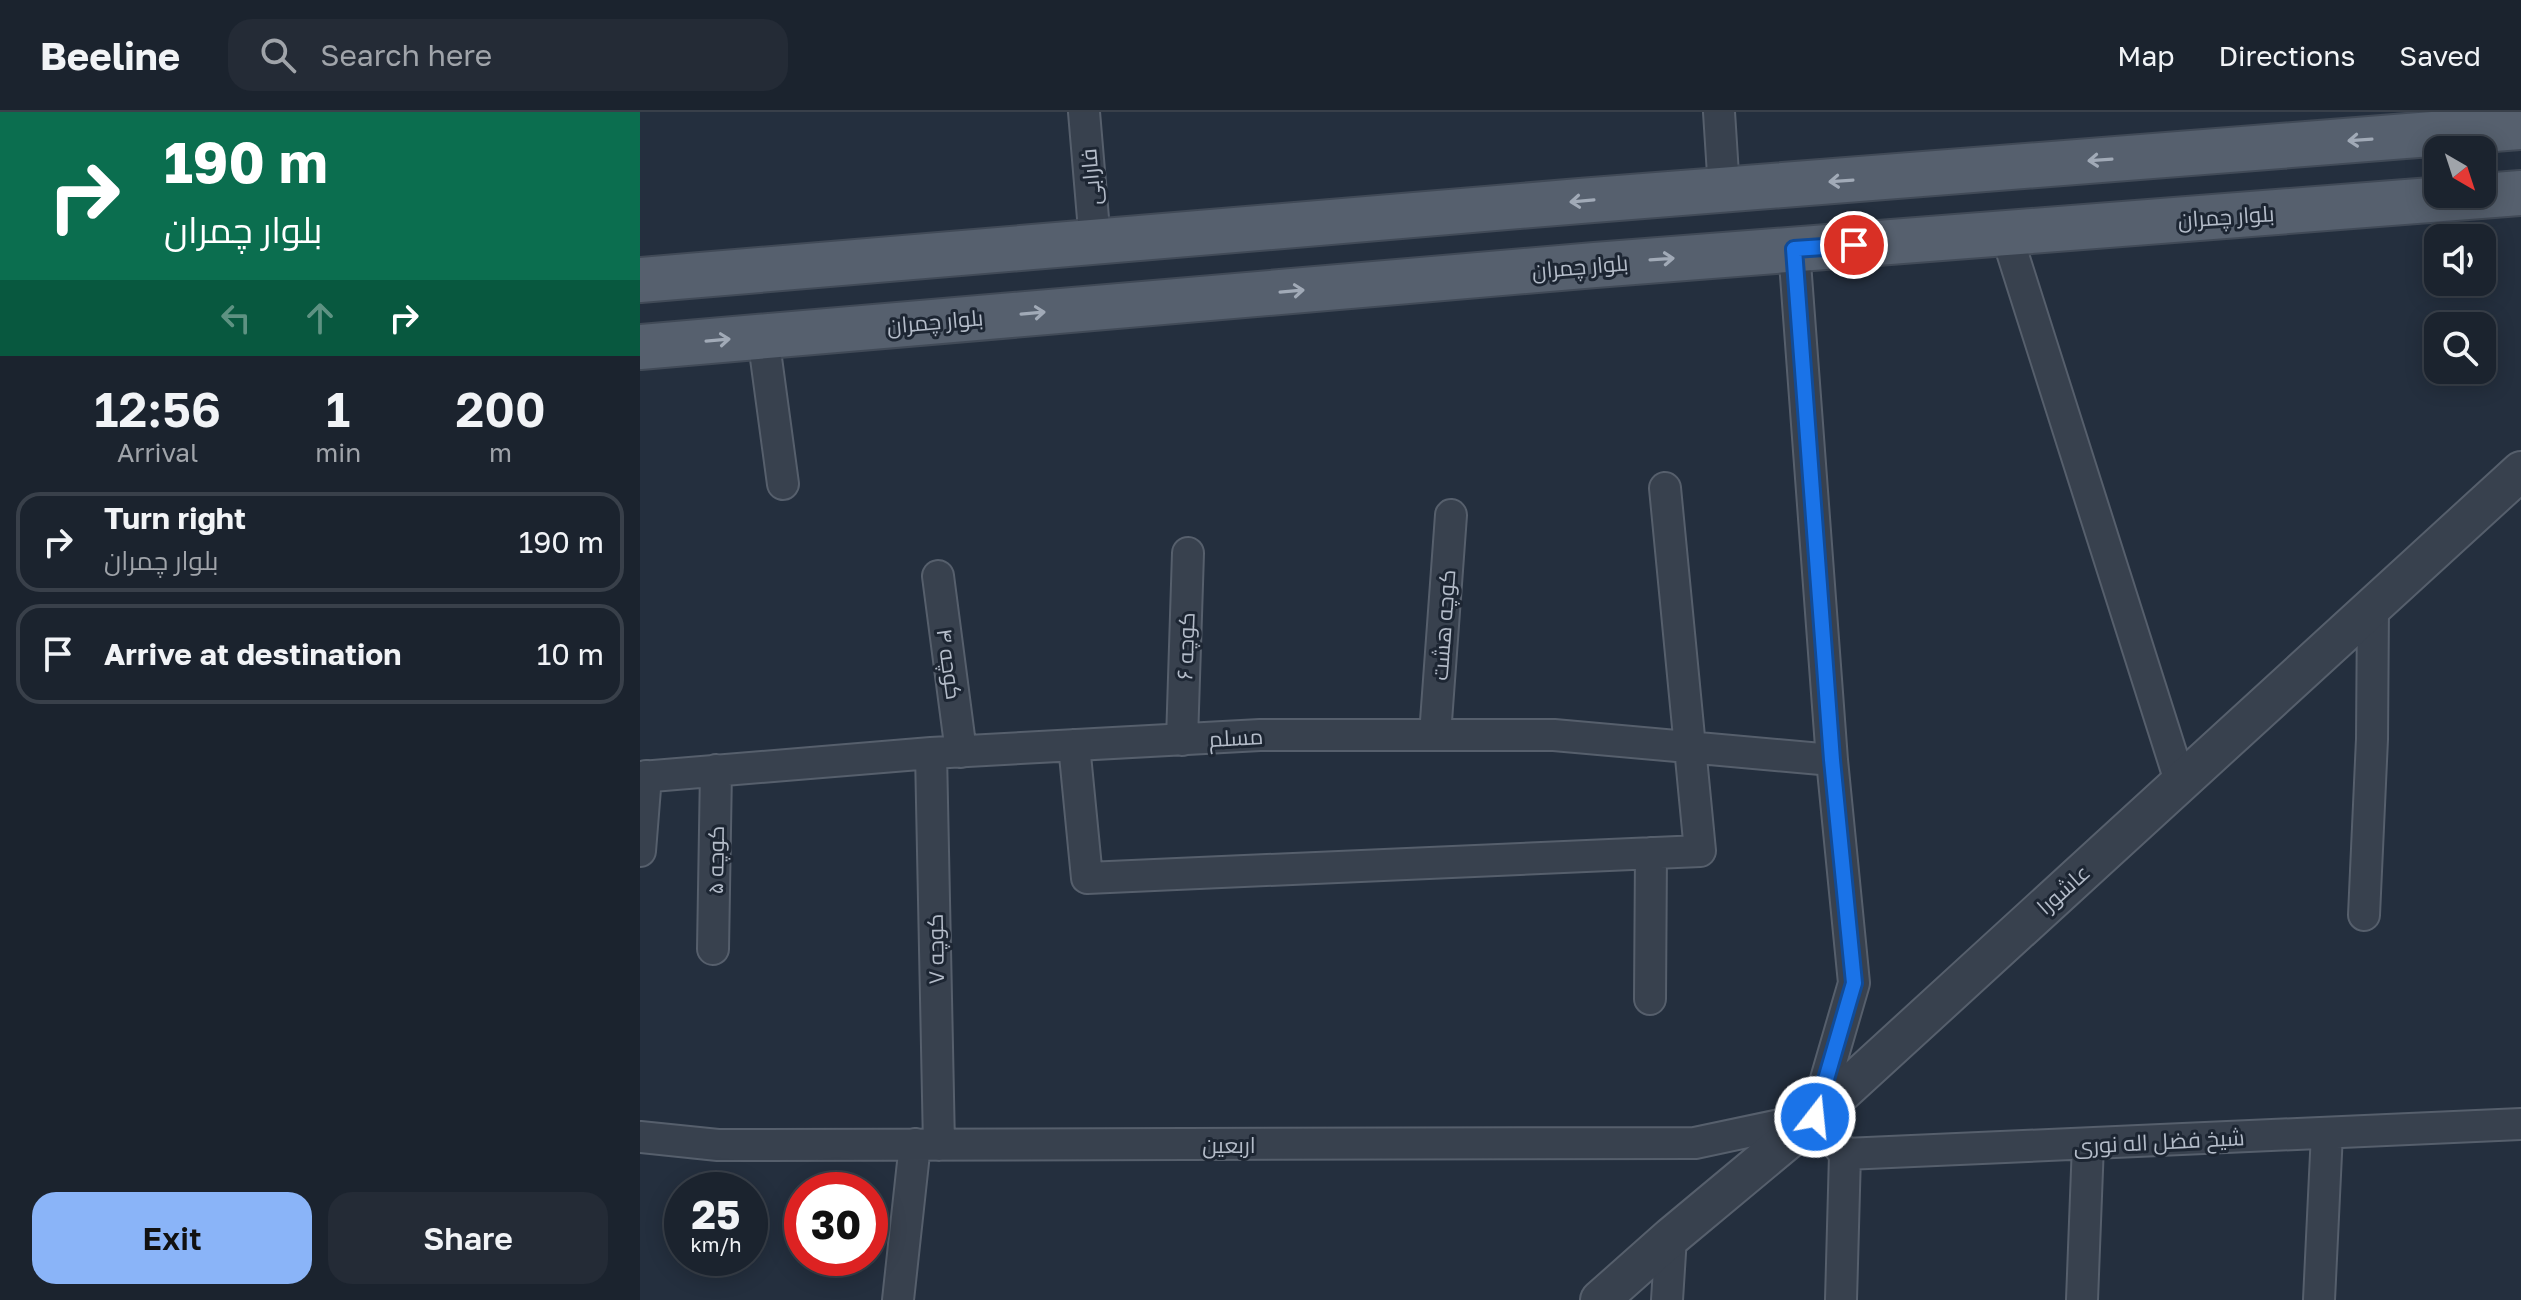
<!DOCTYPE html>
<html lang="en">
<head>
<meta charset="utf-8">
<style>
	:root { --surface:#1b232e; --page:#242b36; --text:#f1f3f6; --muted:#a0a4aa; --line:#39404a; --accent:#8ab4f8 }
	body { margin:0; font-family:"Golos Text",Cairo,sans-serif; background:var(--page); color:var(--text); height:100vh; display:flex; flex-direction:column; font-size:30px; white-space:nowrap }
	* { box-sizing:border-box; margin:0 }
	p { font-size:26px; color:var(--muted) }
	.icon { flex:none; width:44px; height:44px; fill:none; stroke:currentColor; stroke-width:2; stroke-linecap:round; stroke-linejoin:round }
	.map { position:relative; flex:1; overflow:hidden }
	.sheet { display:flex; flex-direction:column; background:var(--surface); width:640px }
	.sheet>* { flex:none }
	.guide { background:#0b6e4f; color:#fff; overflow:hidden }
	.needle { width:52px; rotate:141deg }
	.buttons { position:absolute; left:1784px; top:24px; display:grid; gap:16px }
	.buttons a { display:grid; place-items:center; width:72px; height:72px; border-radius:16px; background:var(--surface); box-shadow:0 4px 20px #0003,0 0 0 2px var(--line); font-size:40px }
	.speed { position:absolute; left:24px; top:1060px; display:flex; gap:16px; font-size:40px; font-weight:700; text-align:center }
	.speed>* { display:grid; place-content:center; width:104px; height:104px; border-radius:50%; background:var(--surface); box-shadow:0 4px 20px #0003,0 0 0 2px var(--line); line-height:1 }
	.speed small { font-size:20px; font-weight:400 }
	.speed .limit { border:12px solid #d22; background:#fff; color:#111 }
	.pin { position:absolute; display:grid; place-items:center; width:68px; height:68px; color:#fff; margin:-34px; border:4px solid #fff; border-radius:50%; box-shadow:0 2px 8px #0007 }
	.me { position:absolute; width:88px; margin:-44px; rotate:16deg; stroke-linejoin:round; filter:drop-shadow(0 0 6px #0008) }
	.turn { display:flex; align-items:center; gap:28px; height:168px; padding:0 32px; font-size:36px }
	.turn .icon { width:104px; height:104px; stroke-width:2.5 }
	.turn b { display:block; font-size:56px; line-height:68px }
	.lanes { display:flex; align-items:center; height:76px; padding:0 32px; background:#0003; justify-content:center; gap:40px; direction:ltr }
	.lanes .off { opacity:.35 }
	.eta { display:flex; justify-content:space-evenly; align-items:center; height:136px; text-align:center }
	.eta b { font-size:48px; font-weight:600; line-height:56px }
	.primary-button { display:flex; gap:16px; margin-top:auto; padding:16px 32px }
	.primary-button a { flex:1; height:92px; border-radius:24px; background:var(--accent); color:#111; font-size:32px; font-weight:600; line-height:92px; text-align:center }
	.primary-button a+a { background:var(--page); color:var(--text) }
	ul { padding:0; list-style:none }
	li { display:flex; align-items:center; gap:24px; height:100px; margin:0 16px 12px; padding:0 16px; border:4px solid var(--line); border-radius:24px }
	li div { flex:1 }
	li b { display:block; font-size:30px }
	li em { font-style:normal }
	header { display:flex; align-items:center; gap:48px; box-sizing:border-box; height:112px; padding:0 40px; background:var(--surface); border-bottom:2px solid var(--line) }
	header strong { font-size:38px }
	nav { display:flex; gap:44px; margin-inline-start:auto; font-size:28px }
	.search { width:560px; height:72px; background:var(--page); display:flex; align-items:center; gap:20px; box-sizing:border-box; padding:0 28px; border-radius:24px; color:var(--muted); font-size:30px }
	main { display:flex; flex:1; min-height:0 }
	.map>svg:first-child { display:block }
</style>
</head>
<body>
<header>
<strong>Beeline</strong>
<div class="search"><svg class="icon" aria-label="search" viewBox="0 0 24 24"><circle cx="10" cy="10" r="6"/><path d="M15 15l6 6"/></svg>Search here</div>
<nav><a>Map</a><a>Directions</a><a>Saved</a></nav>
</header>
<main>
<section class="sheet">
<div class="guide">
<div class="turn"><svg class="icon" aria-label="right" viewBox="0 0 24 24"><path d="M7 20v-9h11M14 6l5 5-5 5"/></svg><div><b>190 m</b>بلوار چمران</div></div>
<div class="lanes"><svg class="icon off" aria-label="left" viewBox="0 0 24 24"><path d="M17 20v-9H6M10 6l-5 5 5 5"/></svg><svg class="icon off" aria-label="ahead" viewBox="0 0 24 24"><path d="M12 20V5M6 11l6-6 6 6"/></svg><svg class="icon" aria-label="right" viewBox="0 0 24 24"><path d="M7 20v-9h11M14 6l5 5-5 5"/></svg></div>
</div>
<div class="eta">
<div><b>12:56</b><p>Arrival</p></div>
<div><b>1</b><p>min</p></div>
<div><b>200</b><p>m</p></div>
</div>
<ul>
<li><svg class="icon" aria-label="right" viewBox="0 0 24 24"><path d="M7 20v-9h11M14 6l5 5-5 5"/></svg><div><b>Turn right</b><p>بلوار چمران</p></div><em>190 m</em></li>
<li><svg class="icon" aria-label="arrive" viewBox="0 0 24 24"><path d="M6 21V4h12l-3 4 3 4H6"/></svg><div><b>Arrive at destination</b></div><em>10 m</em></li>
</ul>
<div class="primary-button"><a>Exit</a><a>Share</a></div>
</section>
<div class="map">
<svg width="1881" height="1188" viewBox="0 0 1881 1188">
	<rect width="100%" height="100%" fill="#242f3e"/>
	<g fill="none" stroke-linecap="round" stroke-linejoin="round">
		<defs>
			<path id="minor" d="M444 0 455 130
				M1079 0 1084 78
				M1366 121 1540 669
				M1154 137 1192 648 1214 871 1175 1005
				M123 224 143 372
				M298 464 321 640
				M795 623 811 403
				M542 628 548 441
				M434 633 447 766 1060 739 1025 376
				M291 641 299 1033
				M0 665 291 641 620 623H914L1192 648
				M0 739 6 664
				M1724 803 1732 627 1733 494
				M73 837 76 658
				M1010 887 1011 741
				M1175 1005 1205 1042 1881 1012
				M0 1025 78 1033 1055 1031 1173 1006
				M258 1188 275 1032
				M1027 1188 1031 1125
				M1201 1188 1205 1042
				M1442 1188 1448 1032
				M1679 1188 1687 1021"/>
			<path id="tertiary" d="M960 1188 1031 1125 1175 1005 1881 359"/>
			<path id="primary" d="M0 168 940 89 1881 15
				M0 235 955 153 1881 81"/>
		</defs>
		<use href="#minor" stroke="#565f6c" stroke-width="34"/>
		<use href="#tertiary" stroke="#565f6c" stroke-width="42"/>
		<use href="#primary" stroke="#414a57" stroke-width="48"/>
		<use href="#minor" stroke="#38414e" stroke-width="30"/>
		<use href="#tertiary" stroke="#38414e" stroke-width="38"/>
		<use href="#primary" stroke="#56606e" stroke-width="44"/>
	</g>
	<defs><path id="oneway-shaft" d="M-6 0H5M1.5-3L5.5 0L1.5 3" fill="none" stroke-width="1.6" stroke-linecap="round" stroke-linejoin="round" transform="scale(2)"/></defs>
	<g stroke="#a1aab7">
		<use href="#oneway-shaft" transform="translate(1720 28) rotate(176)"/>
		<use href="#oneway-shaft" transform="translate(1460 48) rotate(176)"/>
		<use href="#oneway-shaft" transform="translate(1201 69) rotate(176)"/>
		<use href="#oneway-shaft" transform="translate(942 89) rotate(175)"/>
		<use href="#oneway-shaft" transform="translate(1022 147) rotate(-4)"/>
		<use href="#oneway-shaft" transform="translate(652 179) rotate(-5)"/>
		<use href="#oneway-shaft" transform="translate(393 201) rotate(-5)"/>
		<use href="#oneway-shaft" transform="translate(78 228) rotate(-5)"/>
	</g>
	<g fill="none" stroke-linecap="round" stroke-linejoin="round">
		<defs>
			<path id="route" d="M1175 1005 1214 871 1192 648 1154 137 1214 133"/>
		</defs>
		<use href="#route" stroke="#114b97" stroke-width="20"/>
		<use href="#route" stroke="#1a73e8" stroke-width="14"/>
	</g>
	<g text-anchor="middle" dominant-baseline="central" stroke-width="6" stroke-linejoin="round" paint-order="stroke">
		<g font-size="22" fill="#b4bcc9" stroke="#1d2633">
			<text transform="translate(450 65) rotate(-95)">فارابی</text>
			<text transform="translate(1586 104) rotate(-4)">بلوار چمران</text>
			<text transform="translate(940 154) rotate(-5)">بلوار چمران</text>
			<text transform="translate(295 209) rotate(-5)">بلوار چمران</text>
			<text transform="translate(803 513) rotate(-86)">کوچه هشت</text>
			<text transform="translate(545 534) rotate(-88)">کوچه ۶</text>
			<text transform="translate(310 552) rotate(82)">کوچه ۴</text>
			<text transform="translate(596 625) rotate(-3)">مسلم</text>
			<text transform="translate(75 748) rotate(-89)">کوچه ۵</text>
			<text transform="translate(1423 777) rotate(-42)">عاشورا</text>
			<text transform="translate(295 837) rotate(-91)">کوچه ۷</text>
			<text transform="translate(1519 1029) rotate(-3)">شیخ فضل اله نوری</text>
			<text x="589" y="1032">اربعین</text>
		</g>
	</g>
</svg>
<div class="buttons">
<a><svg class="needle" viewBox="-14 -14 28 28"><path d="M0-13l5 13h-10z" fill="#e53935"/><path d="M0 13l5-13h-10z" fill="#a0a4aa"/></svg></a>
<a><svg class="icon" aria-label="sound" viewBox="0 0 24 24"><path d="M4 9h4l5-4v14l-5-4H4zM17 9q2 3 0 6"/></svg></a>
<a><svg class="icon" aria-label="search" viewBox="0 0 24 24"><circle cx="10" cy="10" r="6"/><path d="M15 15l6 6"/></svg></a>
</div>
<div class="speed"><div>25<small>km/h</small></div><div class="limit">30</div></div>
<div class="pin" style="left:1214px;top:133px;background:#d93025"><svg class="icon" aria-label="arrive" viewBox="0 0 24 24"><path d="M6 21V4h12l-3 4 3 4H6"/></svg></div>
<svg class="me" style="left:1175px;top:1005px" viewBox="-20 -20 40 40"><circle r="17" fill="#1a73e8" stroke="#fff" stroke-width="3"/><path d="M0-11L8 9 0 5-8 9z" fill="#fff"/></svg>
</div>
</main>
</body>
</html>
